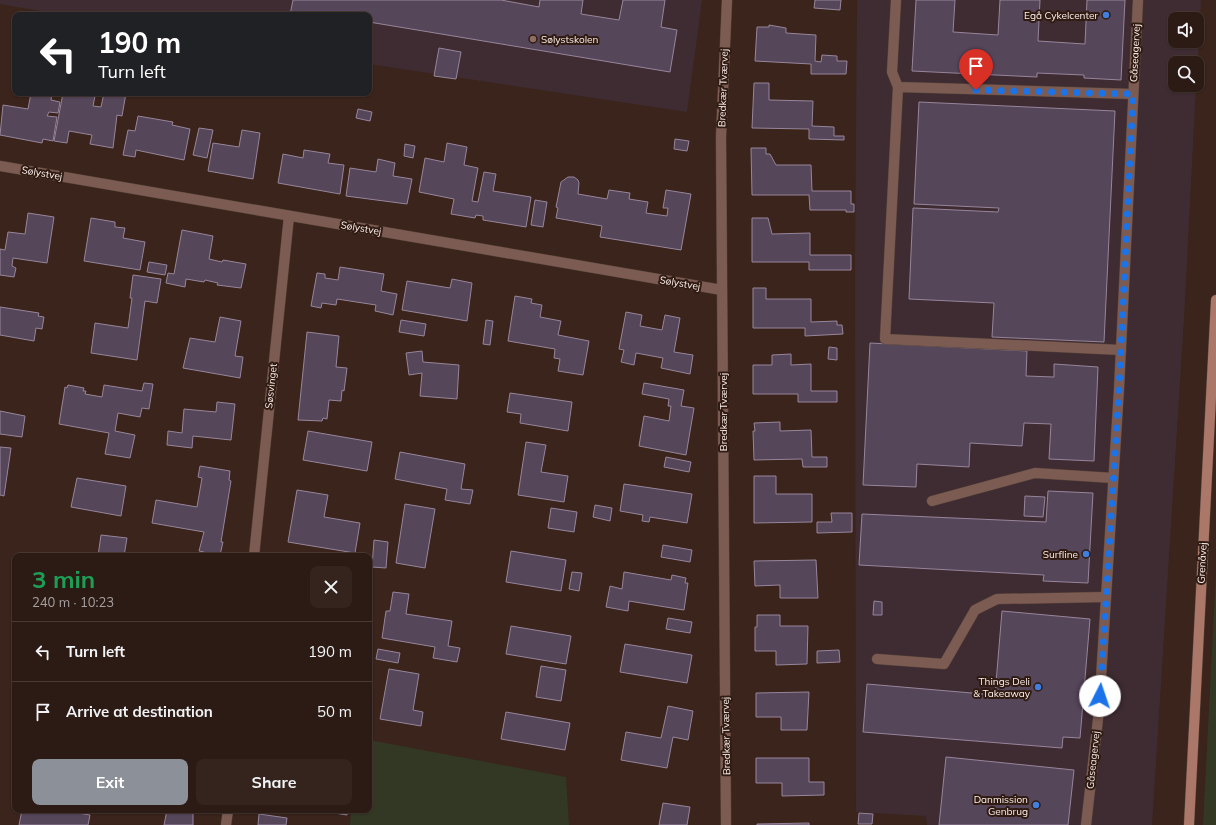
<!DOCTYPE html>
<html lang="en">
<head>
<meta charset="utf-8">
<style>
	:root { --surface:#2c1b14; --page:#34241d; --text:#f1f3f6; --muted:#a6a1a0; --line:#483934; --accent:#8c9099 }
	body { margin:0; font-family:Mulish,sans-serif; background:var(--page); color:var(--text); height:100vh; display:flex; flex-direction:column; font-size:15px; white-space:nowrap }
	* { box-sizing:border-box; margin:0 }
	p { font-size:13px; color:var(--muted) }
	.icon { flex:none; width:22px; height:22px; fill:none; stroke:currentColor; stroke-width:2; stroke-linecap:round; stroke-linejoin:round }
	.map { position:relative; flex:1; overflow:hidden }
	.side { position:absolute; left:12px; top:553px; width:360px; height:260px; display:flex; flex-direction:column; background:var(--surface); border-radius:8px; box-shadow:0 1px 3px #0004,0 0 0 1px var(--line) }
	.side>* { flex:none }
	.banner { position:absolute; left:12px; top:12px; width:360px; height:84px; border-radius:8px; box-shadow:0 1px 3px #0004,0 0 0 1px var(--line); background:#202124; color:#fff; overflow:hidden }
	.buttons { position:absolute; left:1168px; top:12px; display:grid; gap:8px }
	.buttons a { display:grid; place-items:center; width:36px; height:36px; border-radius:8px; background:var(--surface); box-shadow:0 1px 3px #0004,0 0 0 1px var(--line); font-size:20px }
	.pin { position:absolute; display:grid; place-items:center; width:34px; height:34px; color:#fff; margin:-41px -17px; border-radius:50% 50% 50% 0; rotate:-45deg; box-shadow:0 0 4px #0007 }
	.pin .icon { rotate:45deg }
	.me { position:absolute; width:44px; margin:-22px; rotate:4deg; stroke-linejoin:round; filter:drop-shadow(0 0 3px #0008) }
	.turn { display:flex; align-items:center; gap:14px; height:84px; padding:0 20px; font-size:18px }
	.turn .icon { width:52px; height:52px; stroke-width:2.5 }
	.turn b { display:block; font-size:28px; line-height:34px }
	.round { display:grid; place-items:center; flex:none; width:42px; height:42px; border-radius:8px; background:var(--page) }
	.summary { display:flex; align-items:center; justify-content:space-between; height:68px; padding:0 20px }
	h1 { font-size:24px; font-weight:700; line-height:30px; color:#1e9e55 }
	.button { display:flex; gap:8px; margin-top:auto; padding:8px 20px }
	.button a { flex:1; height:46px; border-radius:8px; background:var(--accent); color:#fff; font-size:16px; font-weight:700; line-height:46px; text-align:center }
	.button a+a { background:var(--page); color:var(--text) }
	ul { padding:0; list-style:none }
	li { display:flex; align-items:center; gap:12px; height:60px; padding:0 20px; border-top:1px solid var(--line) }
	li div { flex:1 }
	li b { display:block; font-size:15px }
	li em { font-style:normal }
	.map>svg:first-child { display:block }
</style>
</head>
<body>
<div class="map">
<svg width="1216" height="825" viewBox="0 0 1216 825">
	<rect width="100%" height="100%" fill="#3a241b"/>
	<path fill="#3f2c33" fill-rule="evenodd" d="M0 0H702L687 112 369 64V15H64L0 4Z
		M857 0H1201L1197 74V63H1175V85H1196L1184 318 1152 825H927L926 816 856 812 855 268ZM1175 19H1197V41H1175Z"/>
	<path fill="#333825" d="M1216 572V825H1203Z
		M369 740 566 777 569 825H350L351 810H369Z"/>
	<path fill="#56465a" stroke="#97859b" d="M293 0H501L539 7 540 0H583L581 14 619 20 623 0H665L661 27 677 30 670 72 369 22V15H290Z
		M815 0H841L840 10 814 8Z
		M916 0H955L953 32 998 35 1000 0H1040L1038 41 1085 44 1087 0H1125L1121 80 1084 78V75L1037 73V77L912 71Z
		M769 25 786 28V33L816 35 815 61 821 62 822 55 837 56V61H847L846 74H811V64L755 61 757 27H769Z
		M439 48 461 52 456 79 434 76Z
		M754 83H769V100L813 101 812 126 834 127V136H844V140L809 139V129L752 128Z
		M31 93H52L51 100 60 102 58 113 49 112 47 116 57 117 53 141 43 139 42 143 0 135 3 105 28 109Z
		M63 93H79L95 96 93 106 101 107 104 93H126L122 116 117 115 113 148 90 144 92 135 69 131 67 143 54 141Z
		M919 102 1115 111 1104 342 992 337 994 303 909 299 913 208 998 212 999 208 914 204Z
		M358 109 372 112 370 121 356 118Z
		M138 116 173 122 172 125 190 129 184 160 136 150 135 157 123 155 128 130 135 131Z
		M199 128 213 130 207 158 193 155Z
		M242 130 260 133 253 179 208 171 213 143 239 147Z
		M675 139 689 141 687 151 674 149Z
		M447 143 467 147 464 165 478 168 472 201 478 202 484 172 496 174 493 191 531 197 526 227 483 220V216L476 215 475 218 451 214 454 199 419 192 425 158 444 162Z
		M405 144 415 146 413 158 404 156Z
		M751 148H766V154H770L776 165H811L812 191H851V204H854V212H846V210H810L809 195H752Z
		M304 150 330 154 328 163 344 165 340 194 278 183 283 154 303 158Z
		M378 159 395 163 393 176 412 179 407 204 346 196 350 168 376 172Z
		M568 177H574L578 180 579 183 578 194 607 199 609 190 630 193 629 199 648 202 646 213 667 216 668 208H663L666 190 691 194 681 250 600 237 602 226 556 218 558 208 556 207 561 182Z
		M535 200 547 202 543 227 531 225Z
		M28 213 54 217 47 263 13 258 12 266 16 268 14 277 0 275V249L5 250 8 232 25 234Z
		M91 218 115 222V227L125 228 123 238 145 242 140 270 84 261Z
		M752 218H768L772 234 810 233V255H851V270H809V262H752Z
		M182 230 213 236 209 259 222 262 223 260 246 264 241 288 217 285 218 283 205 280 204 282 186 279 185 287 166 283 168 273 174 274Z
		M149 262 167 265 165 275 147 272Z
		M340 267 384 274 381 291 397 294 393 315 375 311 376 305 337 299 336 305 322 303 321 308 311 306 317 273 325 274V278L338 280Z
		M133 275 161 279 157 303 145 301 137 360 91 353 95 323 128 328 132 298H130Z
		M452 279 472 283 467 321 402 310 407 281 450 288Z
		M753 288H766V299H811V322L837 321V325H842L843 334 805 336V328H753Z
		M515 296 532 299 531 303 542 305 540 317 561 321 558 335 589 341 583 375 558 371 560 359 554 358 555 349 508 341Z
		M0 307 39 313 38 316 44 317 42 329 36 328 34 341 0 335Z
		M626 312 642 315 640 326 662 330 665 315 680 318 674 352 693 355 690 374 661 368 663 358 636 353 634 365 621 362 624 350 619 349Z
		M220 317 241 321 235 356 243 357 240 378 183 368 190 338 215 342Z
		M401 320 426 324 424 336 399 332Z
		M486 320 493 321 490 345 483 344Z
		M307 332 339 336 336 367 347 368 344 391 342 390 341 401 329 400 327 419 323 418 322 421 298 420Z
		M870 343 1027 351 1026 376 1054 377V364L1098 367 1094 461 1049 459 1051 424 1024 423 1022 446 970 443 969 467 917 464 916 487 863 485Z
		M829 347 837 348V360L828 359Z
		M422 351 423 362 459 365 457 399 420 396 422 373 409 375 406 353Z
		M791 354V365L811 364V391H837V402H798V394H753V365H772V355Z
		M144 383 153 384 149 409 142 408 140 417 118 413 115 431 135 435 130 458 105 454 109 433 59 424 65 387 67 388 68 385 84 388 83 391H86L85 394 102 397 104 385 142 391Z
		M644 383 684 390 681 406 694 408 686 455 639 446 644 416 669 421 671 406H668L669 399 642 394Z
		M510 393 572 402 568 431 520 423 521 414 507 412Z
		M217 402 235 404 231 440 193 436 192 448 167 445 168 431 182 433 184 409 216 412Z
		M0 411 25 416 22 437 0 434Z
		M780 422V431L811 430 812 457H827V467H803L802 459 754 460 753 431H755L754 423Z
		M308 431 372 442 367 471 303 460Z
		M526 442 546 445 541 472 568 476 564 502 518 495Z
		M0 447 11 448 4 496 0 495Z
		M400 452 465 464 461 489 473 490 470 504 445 500 447 489 395 479Z
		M666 457 691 462 689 472 664 467Z
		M200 466 230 471 229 480 231 481 221 542H223L220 555 203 556 204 552 199 551 204 532 152 523 156 500 197 507 202 478 198 477Z
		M754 476H776V494H812V522L754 523Z
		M77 478 126 486 121 516 71 507Z
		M624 484 692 494 687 523 650 517 649 522 642 521 643 515 620 511Z
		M297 490 328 495 324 517 360 523 355 553 288 542Z
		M1048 491 1093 493 1088 583 1043 581 1044 575 859 565 862 514 1046 522Z
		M1025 496 1045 497 1043 517 1024 516Z
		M405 504 435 509 425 568 396 563Z
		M595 505 612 508 610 521 593 517Z
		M551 508 577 512 574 532 548 528Z
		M831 513H852V532L817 533V522H832Z
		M101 535 127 538 124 556H98Z
		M374 540 388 542 386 568 372 567Z
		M663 545 692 550 690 562 661 557Z
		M511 551 566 560 561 591 506 582Z
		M816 560 818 598H780V585L755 586 754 561Z
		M572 572 582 573 579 591 569 589Z
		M624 572 671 580 672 575 686 578 685 583H688L684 610 629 601 628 611 606 607 610 586 622 589Z
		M393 592 409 594 406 614 452 621 448 646 460 648 457 662 433 658 435 647 382 638 386 611H390Z
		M874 601 882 602V615H873Z
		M1002 611 1090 619 1080 738 1063 737 1062 748 863 732 867 684 995 695Z
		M757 615H780V626H808L807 664 776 665V651H755V627H757Z
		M668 618 692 622 690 633 666 629Z
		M511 626 571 636 566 664 506 654Z
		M625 644 692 655 687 683 620 672Z
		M378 649 400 653 398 663 376 659Z
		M839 650 840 662 817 663V651Z
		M541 666 566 670 561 701 536 697Z
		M389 669 419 674 413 710 423 712 421 726 380 719Z
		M809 692 807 730H781V717H756V693Z
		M668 706 693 711 688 740 673 737 667 768 621 760 626 732 661 738Z
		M506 712 570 723 565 750 501 739Z
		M946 757 1074 770 1068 825H939Z
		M756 758H809V782H824V795L782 796V783H756Z
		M663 803 690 807 687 825H659Z
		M22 810H59L90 815 88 825H19Z
		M167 810H193V825H164Z
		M316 810H348L347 815Z
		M859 813 873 814 872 824H858Z
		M259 814 287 818 286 825H258Z
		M809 823V825H757V824Z"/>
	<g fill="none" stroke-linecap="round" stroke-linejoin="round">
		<defs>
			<path id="service" d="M896 0 892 72 898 87 885 339 1121 350
				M898 87 1133 94
				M932 501 1035 473 1113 478
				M877 659 944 664 975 610 997 599 1106 597"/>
			<path id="minor" d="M0 166 722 290
				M254 556 289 216
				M226 825 228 810
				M726 825 721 137 727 0
				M1086 825 1099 710 1119 389 1138 0"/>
			<path id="secondary" d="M1189 825 1216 300"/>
		</defs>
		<use href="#service" stroke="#554138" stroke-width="11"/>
		<use href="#minor" stroke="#554138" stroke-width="11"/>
		<use href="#secondary" stroke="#554138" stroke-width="11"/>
		<use href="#service" stroke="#7c5c52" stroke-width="10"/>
		<use href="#minor" stroke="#7c5c52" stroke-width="10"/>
		<use href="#secondary" stroke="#aa7768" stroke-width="10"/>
	</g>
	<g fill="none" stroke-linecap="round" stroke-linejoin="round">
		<path stroke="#1a73e8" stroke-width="7" stroke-dasharray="0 12.6" d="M976 90 1133 94 1119 389 1100 696"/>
	</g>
	<g fill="#3f7fe0" stroke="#301b12" stroke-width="1.5">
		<circle cx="1106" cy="15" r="4"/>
		<circle cx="1086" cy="554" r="4"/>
		<circle cx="1038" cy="687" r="4"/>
		<circle cx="1036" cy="805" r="4"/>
	</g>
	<circle fill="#8d6e63" stroke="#301b12" stroke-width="1.5" cx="533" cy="39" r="4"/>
	<g text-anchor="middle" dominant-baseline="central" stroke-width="4" stroke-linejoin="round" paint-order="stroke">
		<g font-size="10" fill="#fdf0ec" stroke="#301b12" text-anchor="end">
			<text x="1098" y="15">Egå Cykelcenter</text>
			<text x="541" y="39" text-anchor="start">Sølystskolen</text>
			<text x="1078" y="554">Surfline</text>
			<text x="1030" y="681">Things Deli<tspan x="1030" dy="12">&amp; Takeaway</tspan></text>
			<text x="1028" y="799">Danmission<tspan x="1028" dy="12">Genbrug</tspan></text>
		</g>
		<g font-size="10" fill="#fdf0ec" stroke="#301b12">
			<text transform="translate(1135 53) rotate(-87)">Gåseagervej</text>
			<text transform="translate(723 88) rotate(-88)">Bredkær Tværvej</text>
			<text transform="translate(42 173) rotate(10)">Sølystvej</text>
			<text transform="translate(361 228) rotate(10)">Sølystvej</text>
			<text transform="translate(680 283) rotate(10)">Sølystvej</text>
			<text transform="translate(271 386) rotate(-84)">Søsvinget</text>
			<text transform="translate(723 412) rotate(-90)">Bredkær Tværvej</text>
			<text transform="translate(1202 563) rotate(-87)">Grenåvej</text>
			<text transform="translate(726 736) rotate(-91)">Bredkær Tværvej</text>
			<text transform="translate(1093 760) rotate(-84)">Gåseagervej</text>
		</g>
	</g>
</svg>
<div class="buttons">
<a><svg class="icon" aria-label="sound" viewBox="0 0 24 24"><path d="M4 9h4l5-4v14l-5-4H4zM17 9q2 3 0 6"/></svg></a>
<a><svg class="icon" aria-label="search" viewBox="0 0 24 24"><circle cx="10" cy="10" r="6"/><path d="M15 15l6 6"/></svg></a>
</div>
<div class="pin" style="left:976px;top:90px;background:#d93025"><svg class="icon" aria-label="arrive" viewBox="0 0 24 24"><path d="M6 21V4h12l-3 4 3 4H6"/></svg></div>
<svg class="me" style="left:1100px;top:696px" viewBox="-20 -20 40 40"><circle r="19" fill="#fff"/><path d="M0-13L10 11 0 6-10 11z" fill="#1a73e8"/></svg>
<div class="banner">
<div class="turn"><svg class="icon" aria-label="left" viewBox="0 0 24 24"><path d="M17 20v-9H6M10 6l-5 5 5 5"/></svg><div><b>190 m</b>Turn left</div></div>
</div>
<section class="side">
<div class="summary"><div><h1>3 min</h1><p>240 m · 10:23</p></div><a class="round"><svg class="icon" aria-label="close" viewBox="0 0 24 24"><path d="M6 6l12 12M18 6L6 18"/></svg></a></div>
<ul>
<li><svg class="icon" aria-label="left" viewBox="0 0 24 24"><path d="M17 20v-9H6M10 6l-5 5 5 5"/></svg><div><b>Turn left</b></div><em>190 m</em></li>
<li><svg class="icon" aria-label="arrive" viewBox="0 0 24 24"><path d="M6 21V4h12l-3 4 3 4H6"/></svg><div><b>Arrive at destination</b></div><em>50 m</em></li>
</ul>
<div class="button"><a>Exit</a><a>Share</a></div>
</section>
</div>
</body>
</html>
